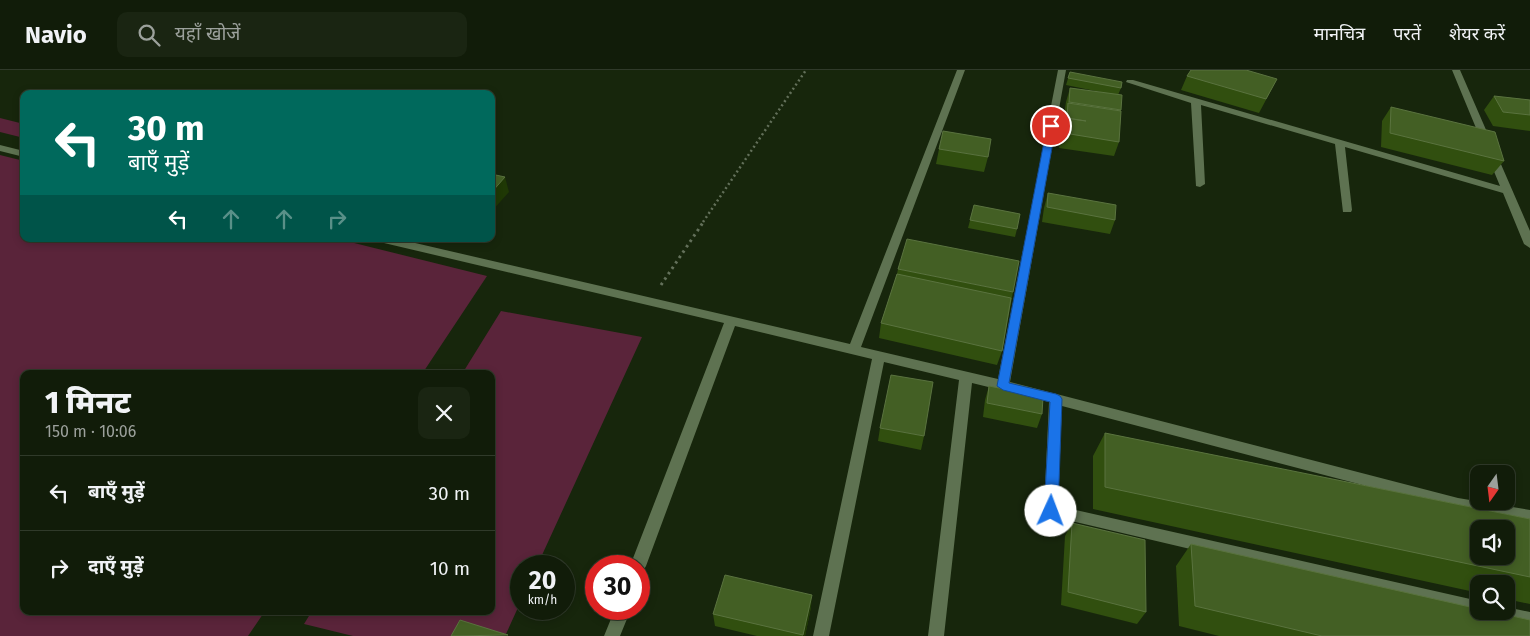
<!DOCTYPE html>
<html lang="hi">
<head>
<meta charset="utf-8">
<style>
	:root { --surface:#111c09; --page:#1a2512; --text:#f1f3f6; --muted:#9ca19c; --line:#303a2a }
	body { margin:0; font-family:"Fira Sans","Noto Sans Devanagari",sans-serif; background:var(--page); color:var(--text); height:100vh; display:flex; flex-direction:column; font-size:19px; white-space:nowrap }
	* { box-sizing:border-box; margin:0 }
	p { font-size:16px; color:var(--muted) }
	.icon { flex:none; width:28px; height:28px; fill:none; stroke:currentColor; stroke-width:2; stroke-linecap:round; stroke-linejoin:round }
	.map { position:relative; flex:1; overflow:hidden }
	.side { position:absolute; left:20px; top:300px; width:475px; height:245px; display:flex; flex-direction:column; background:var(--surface); border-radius:10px; box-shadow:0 2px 8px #0003,0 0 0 1px var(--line) }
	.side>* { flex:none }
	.hud { position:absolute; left:20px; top:20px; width:475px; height:152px; border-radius:10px; box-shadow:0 2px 8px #0003,0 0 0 1px var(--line); background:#00695c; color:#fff; overflow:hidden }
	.needle { width:32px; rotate:194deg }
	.fabs { position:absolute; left:1470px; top:395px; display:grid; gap:10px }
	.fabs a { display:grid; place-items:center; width:45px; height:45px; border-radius:10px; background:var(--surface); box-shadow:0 2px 8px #0003,0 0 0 1px var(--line); font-size:25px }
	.speed { position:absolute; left:510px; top:485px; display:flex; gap:10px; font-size:25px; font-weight:700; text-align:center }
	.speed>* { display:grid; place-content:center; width:65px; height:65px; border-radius:50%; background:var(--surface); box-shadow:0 2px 8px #0003,0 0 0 1px var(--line); line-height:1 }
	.speed small { font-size:12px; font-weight:400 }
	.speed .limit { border:8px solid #d22; background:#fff; color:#111 }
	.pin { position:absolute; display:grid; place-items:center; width:42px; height:42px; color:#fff; margin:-21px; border:2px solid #fff; border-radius:50%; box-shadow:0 1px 5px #0007 }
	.me { position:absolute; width:55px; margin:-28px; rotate:2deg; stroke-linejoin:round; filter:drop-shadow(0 0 4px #0008) }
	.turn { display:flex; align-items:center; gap:18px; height:105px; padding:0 25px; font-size:22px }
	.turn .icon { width:65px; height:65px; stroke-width:2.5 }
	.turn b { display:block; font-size:35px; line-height:42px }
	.lanes { display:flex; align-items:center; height:48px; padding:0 25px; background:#0003; justify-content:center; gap:25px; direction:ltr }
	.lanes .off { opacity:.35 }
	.round { display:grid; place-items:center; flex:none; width:52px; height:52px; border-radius:10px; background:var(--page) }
	.headline { display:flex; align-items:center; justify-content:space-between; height:85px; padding:0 25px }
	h1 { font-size:30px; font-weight:800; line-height:38px }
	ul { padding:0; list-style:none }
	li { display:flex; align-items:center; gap:15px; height:75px; padding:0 25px; border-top:1px solid var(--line) }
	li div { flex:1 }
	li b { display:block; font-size:19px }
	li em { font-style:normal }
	header { display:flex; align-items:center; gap:30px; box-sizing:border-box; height:70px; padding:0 25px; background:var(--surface); border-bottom:1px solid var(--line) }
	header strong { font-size:24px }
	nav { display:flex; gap:28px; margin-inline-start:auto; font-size:18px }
	.search { width:350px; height:45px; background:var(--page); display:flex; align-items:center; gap:12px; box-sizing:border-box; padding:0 18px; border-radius:10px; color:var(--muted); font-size:19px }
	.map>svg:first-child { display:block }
</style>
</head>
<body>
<header>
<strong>Navio</strong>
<div class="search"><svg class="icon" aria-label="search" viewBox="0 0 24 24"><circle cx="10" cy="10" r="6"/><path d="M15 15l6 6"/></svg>यहाँ खोजें</div>
<nav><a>मानचित्र</a><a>परतें</a><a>शेयर करें</a></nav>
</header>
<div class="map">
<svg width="1530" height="566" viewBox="0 0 1530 566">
	<rect width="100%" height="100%" fill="#17260c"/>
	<path fill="#5a243a" d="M0 48 24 54V68L0 62Z
		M0 85 24 91V169H338L487 206 422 304H24V541H265L248 566H0Z
		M501 241 642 267 537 496H521V531L506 564 460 553 453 566H353L304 554 312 541H491V304H462Z"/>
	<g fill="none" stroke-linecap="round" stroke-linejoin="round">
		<path stroke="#63705a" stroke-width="2.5" stroke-dasharray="2 3" stroke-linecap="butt" d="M703 152 806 0"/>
		<path stroke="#63705a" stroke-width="3" stroke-dasharray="2.5 4" stroke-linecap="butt" d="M661 215 704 151"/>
		<path fill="#5e7251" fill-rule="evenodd" d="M957 0H965L861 277 998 309 1058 0H1066L1010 312 1458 428 1530 440V452L1458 440 1062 336 1058 436 1479 531V541H1506V537L1530 542V558L1490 549 1484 545 1479 547 1046 445 1044 441 1049 332 972 313 944 566H928L959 310 884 292 829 566H813L872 289 735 256 646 496 643 501 639 503V496H630L724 253 384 173 379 169H398L850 274Z
			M1452 0H1460L1530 161V178L1524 174 1503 123 1345 77 1352 140 1351 142H1343L1335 74 1201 35 1205 114 1200 117 1196 116 1191 33 1126 12 1127 10H1133L1500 116Z
			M0 75 24 81V87L0 81Z
			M615 539H631L620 566H604Z"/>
	</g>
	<path fill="#314f0f" d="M1070 2 1121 18 1118 25 1121 40 1119 72 1114 86 1059 78 1066 32 1070 18 1110 24 1066 15Z
		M1187 6 1277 9 1259 43 1181 20Z
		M1494 26 1530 30V61L1493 56 1484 40Z
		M1391 37 1504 91 1492 105 1381 77 1382 51Z
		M939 79 988 87 984 102 936 94Z
		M1048 123 1115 150 1110 164 1042 152 1044 138Z
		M974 135 1017 159 1015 167 968 158Z
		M898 199 1013 222 1002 281 997 295 879 268 881 253 897 204Z
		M989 316 1042 344 1037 358 983 347 985 330Z
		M880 358 924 366 921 380 878 371Z
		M1105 363 1530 449V534L1506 529V514H1479V523L1093 439V386Z
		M1072 453 1146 542 1137 554 1061 535 1065 466Z
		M1191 474 1530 566H1219L1179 556 1176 496Z
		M811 537 805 566H757L715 556 713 544Z"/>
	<path fill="#1f3805" d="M505 107 509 122 491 142V123Z
		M812 525 811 537 805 566H803Z"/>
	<path fill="#435f24" stroke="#5a733f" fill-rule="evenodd" d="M1191 0H1246L1277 9 1266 29 1187 6Z
		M1070 2 1122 12 1121 18 1068 8Z
		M1070 18 1122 25 1121 40 1069 32Z
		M1494 26 1530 30V45L1503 42Z
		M1068 33 1121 41 1119 72 1064 63 1065 48 1086 51 1067 48Z
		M1391 37 1495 62 1504 91 1390 63Z
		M943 61 991 69 988 87 939 79Z
		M491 104 505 107 491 123Z
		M1048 123 1116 135 1115 150 1047 137Z
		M974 135 1020 144 1017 159 970 150Z
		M907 169 1019 191 1013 222 898 199Z
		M897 204 1011 228 1002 281 881 253Z
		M891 305 933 312 924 366 880 358Z
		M989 316 1043 327 1042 344 987 333Z
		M1105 363 1530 449V507L1105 417ZM1479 459H1506V486H1479Z
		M1072 453 1145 470 1146 542 1068 522Z
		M1191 474 1479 539V541H1489L1530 550V566H1322L1195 536Z
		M725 505 812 525 803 565 713 544Z
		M460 550 508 565 451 566Z"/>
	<path fill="#1a73e8" stroke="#114b97" d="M1051 53 1056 56 1009 313 1056 324 1060 326 1062 329 1058 441 1056 445 1051 447 1046 445 1044 441 1050 332 1003 320 997 316 1047 56Z"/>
</svg>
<div class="fabs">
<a><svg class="needle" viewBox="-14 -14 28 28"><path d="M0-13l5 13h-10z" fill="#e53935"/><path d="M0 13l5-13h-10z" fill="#9ca19c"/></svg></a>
<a><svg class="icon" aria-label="sound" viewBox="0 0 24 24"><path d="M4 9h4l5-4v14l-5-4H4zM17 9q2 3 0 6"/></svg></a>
<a><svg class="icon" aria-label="search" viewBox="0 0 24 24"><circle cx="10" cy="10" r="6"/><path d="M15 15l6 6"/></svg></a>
</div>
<div class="speed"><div>20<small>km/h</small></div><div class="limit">30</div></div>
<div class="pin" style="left:1051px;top:56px;background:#d93025"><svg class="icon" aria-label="arrive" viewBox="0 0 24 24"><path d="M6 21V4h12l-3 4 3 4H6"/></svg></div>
<svg class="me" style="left:1051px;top:441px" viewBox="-20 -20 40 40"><circle r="19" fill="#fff"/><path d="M0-13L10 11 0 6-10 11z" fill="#1a73e8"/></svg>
<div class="hud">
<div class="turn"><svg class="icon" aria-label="left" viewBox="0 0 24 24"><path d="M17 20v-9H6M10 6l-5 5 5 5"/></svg><div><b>30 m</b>बाएँ मुड़ें</div></div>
<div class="lanes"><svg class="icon" aria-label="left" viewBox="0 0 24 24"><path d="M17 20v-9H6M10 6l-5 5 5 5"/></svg><svg class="icon off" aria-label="ahead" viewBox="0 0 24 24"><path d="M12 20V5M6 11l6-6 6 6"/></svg><svg class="icon off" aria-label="ahead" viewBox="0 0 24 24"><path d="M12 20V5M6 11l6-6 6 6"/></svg><svg class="icon off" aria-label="right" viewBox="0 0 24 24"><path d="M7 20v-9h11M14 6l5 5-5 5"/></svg></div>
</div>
<section class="side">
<div class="headline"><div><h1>1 मिनट</h1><p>150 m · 10:06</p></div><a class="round"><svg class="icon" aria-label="close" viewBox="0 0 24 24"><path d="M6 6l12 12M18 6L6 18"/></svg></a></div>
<ul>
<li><svg class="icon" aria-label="left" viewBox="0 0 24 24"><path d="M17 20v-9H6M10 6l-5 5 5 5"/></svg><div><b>बाएँ मुड़ें</b></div><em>30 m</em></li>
<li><svg class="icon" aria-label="right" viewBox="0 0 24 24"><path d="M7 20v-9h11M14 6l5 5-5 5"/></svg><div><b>दाएँ मुड़ें</b></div><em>10 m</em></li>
</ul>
</section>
</div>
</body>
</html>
